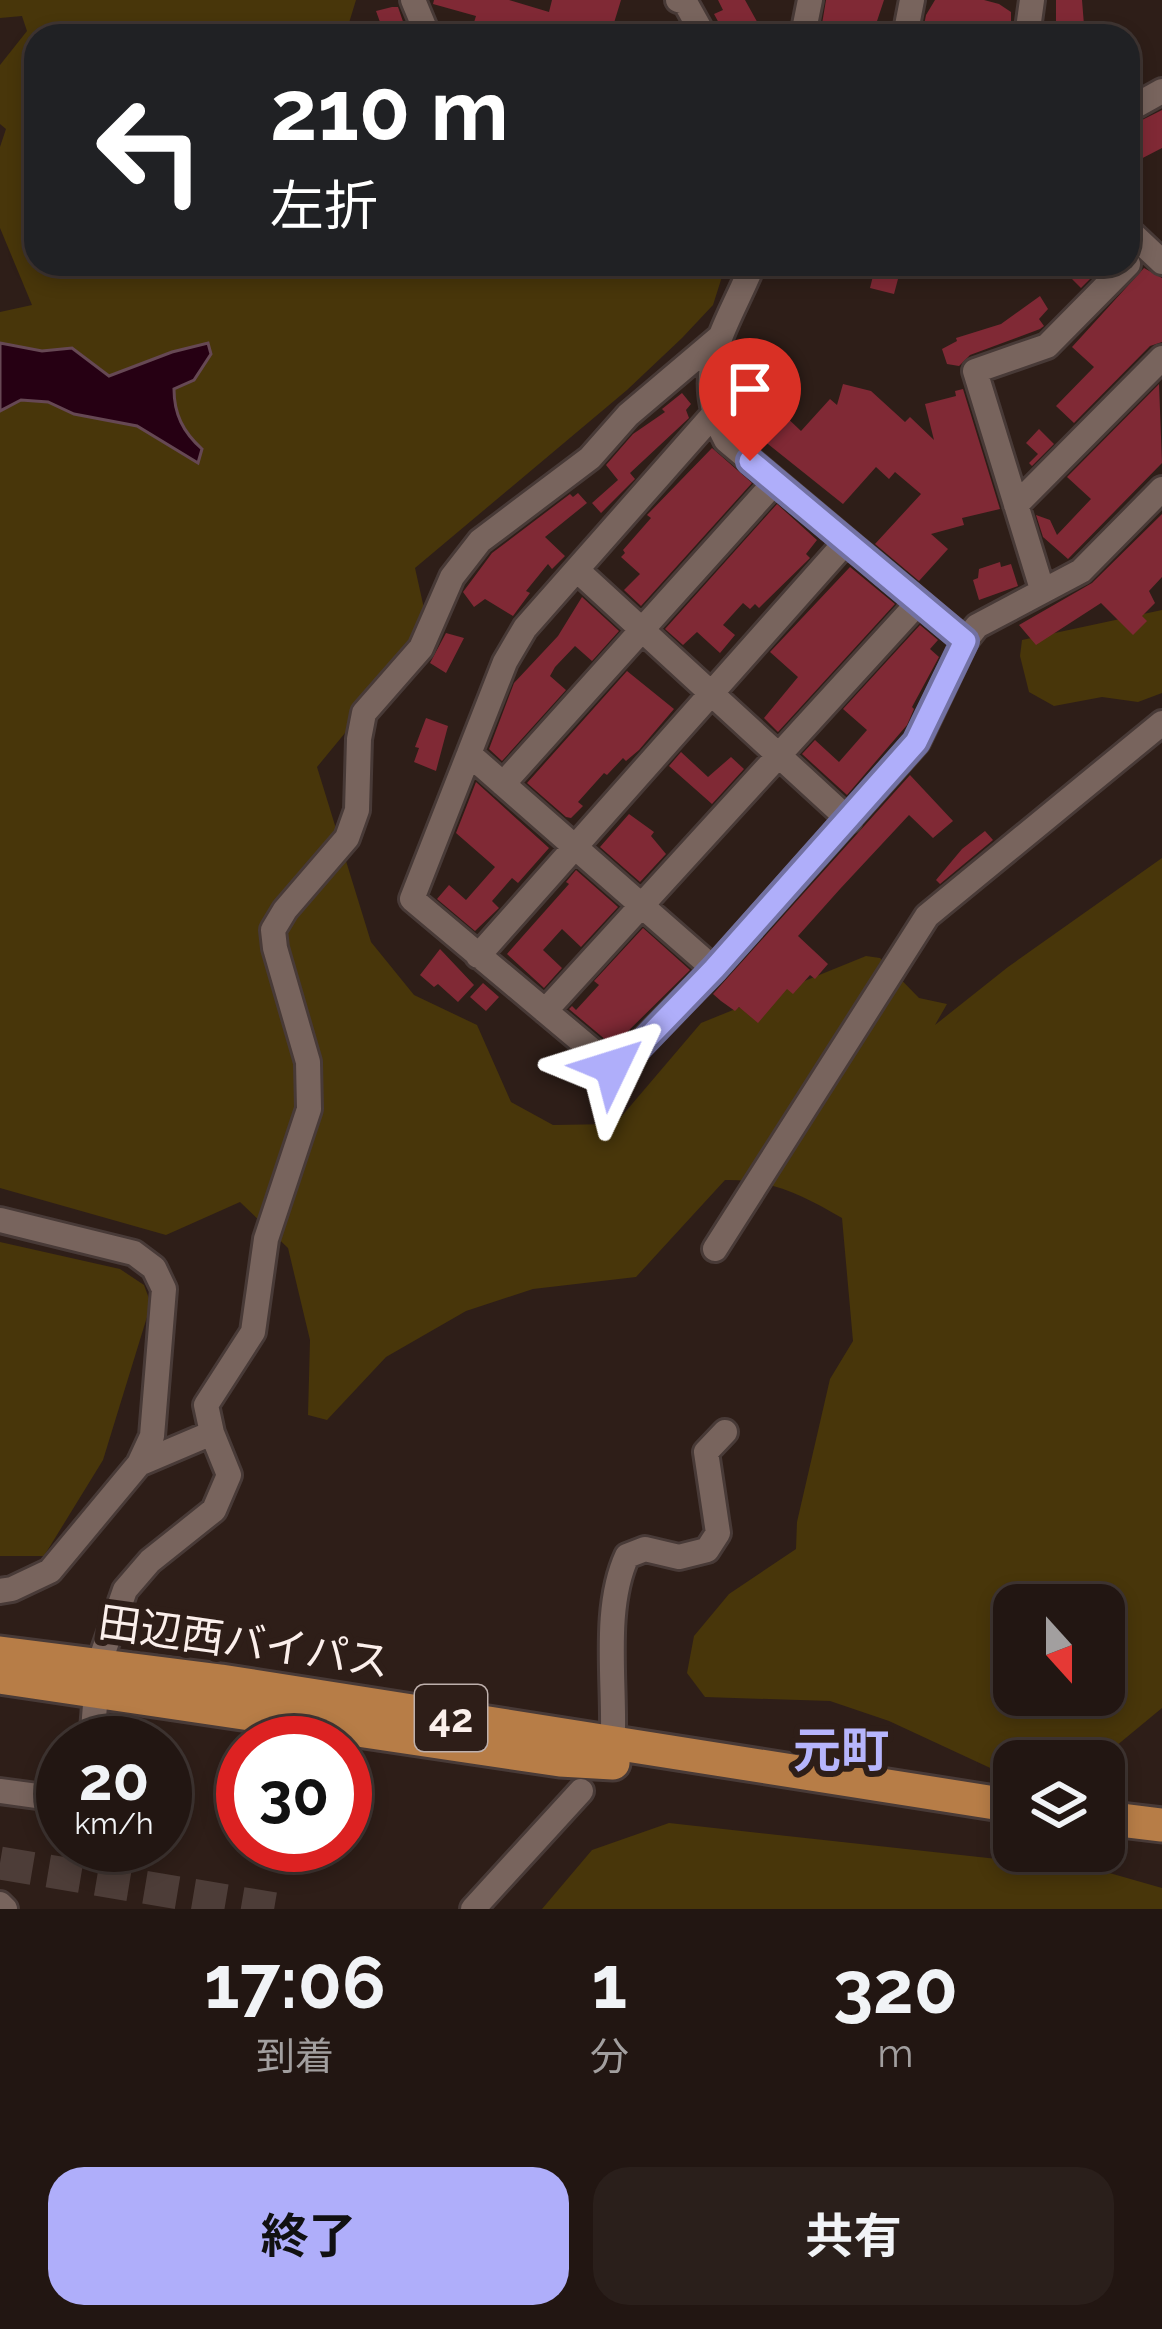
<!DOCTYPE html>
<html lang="ja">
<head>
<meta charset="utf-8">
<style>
	:root { --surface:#221612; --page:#2a1f1b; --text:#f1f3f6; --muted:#a29f9f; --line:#3f3532; --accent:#afaefa }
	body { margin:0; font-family:Raleway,"Noto Sans JP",sans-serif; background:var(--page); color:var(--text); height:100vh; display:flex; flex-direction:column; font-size:45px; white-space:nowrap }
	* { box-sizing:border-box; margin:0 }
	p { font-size:39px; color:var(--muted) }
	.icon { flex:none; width:66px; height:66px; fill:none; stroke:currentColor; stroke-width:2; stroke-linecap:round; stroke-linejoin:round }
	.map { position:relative; height:1909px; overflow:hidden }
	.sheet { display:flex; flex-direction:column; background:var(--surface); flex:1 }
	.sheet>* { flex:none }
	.guide { position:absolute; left:24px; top:24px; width:1116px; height:252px; border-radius:36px; box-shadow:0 6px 18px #0003,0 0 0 3px var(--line); background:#202124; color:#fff; overflow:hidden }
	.needle { width:78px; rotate:159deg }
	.tools { position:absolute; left:993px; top:1584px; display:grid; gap:24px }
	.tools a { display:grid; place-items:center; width:132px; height:132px; border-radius:24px; background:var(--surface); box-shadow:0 6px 18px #0003,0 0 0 3px var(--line); font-size:60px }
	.speed { position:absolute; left:36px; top:1716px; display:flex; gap:24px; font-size:60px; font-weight:700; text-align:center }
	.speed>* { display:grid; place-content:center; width:156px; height:156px; border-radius:50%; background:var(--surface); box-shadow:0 6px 18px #0003,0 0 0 3px var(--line); line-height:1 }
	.speed small { font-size:30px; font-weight:400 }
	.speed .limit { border:18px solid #d22; background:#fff; color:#111 }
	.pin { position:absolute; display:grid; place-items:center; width:102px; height:102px; color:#fff; margin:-123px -51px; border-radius:50% 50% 50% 0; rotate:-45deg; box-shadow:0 0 12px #0007 }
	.pin .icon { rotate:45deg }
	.me { position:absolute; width:132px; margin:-66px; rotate:49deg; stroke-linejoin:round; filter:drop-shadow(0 0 9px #0008) }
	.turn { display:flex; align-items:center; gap:42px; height:252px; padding:0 48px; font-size:54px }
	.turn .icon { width:156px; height:156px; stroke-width:2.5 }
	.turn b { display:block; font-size:84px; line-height:102px }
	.eta { display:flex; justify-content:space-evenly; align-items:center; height:204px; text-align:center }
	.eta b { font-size:72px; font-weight:700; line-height:84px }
	.action { display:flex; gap:24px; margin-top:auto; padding:24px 48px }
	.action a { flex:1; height:138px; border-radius:36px; background:var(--accent); color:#111; font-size:48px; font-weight:700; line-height:138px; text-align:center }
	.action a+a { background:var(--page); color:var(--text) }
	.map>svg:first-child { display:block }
</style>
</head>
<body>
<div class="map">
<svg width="1162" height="1909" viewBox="0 0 1162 1909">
	<rect width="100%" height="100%" fill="#2e1e18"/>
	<path fill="#48360a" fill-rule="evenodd" d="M0 0H356L345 36H36V264H726L713 305 682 338 627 390 415 568 429 631 317 767 371 942 414 995 477 1025 511 1102 553 1125 615 1124 701 1023 866 956 880 958 919 998 947 1004 935 1025 1008 967 1162 858V1708L1110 1751 1078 1761H1014V1779L889 1721 830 1701 705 1697 687 1673 694 1636 729 1594 796 1549 797 1522 830 1379 853 1341 842 1218C803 1195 771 1179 725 1180L636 1277 533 1289 466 1311 386 1357 327 1420 308 1415 310 1340 288 1248 240 1202 166 1235 0 1188V312L32 305 0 228V147L6 129 0 124V65L27 31 22 16 0 18ZM1014 1605H1104V1695H1014Z
		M1162 610V693L1138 702 1102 697 1054 706 1029 692 1020 656 1022 640Z
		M0 1242 120 1269 144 1285 151 1304 103 1460 44 1556H0Z
		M669 1823 1099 1870 1162 1888V1909H542L592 1850Z"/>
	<path fill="#260013" stroke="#664854" stroke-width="3" d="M0 343 42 351 72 348 109 376 172 352 208 343 211 354 194 380 174 389C174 414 183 432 202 449L198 463 137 426 74 414 48 402 21 400 0 411Z"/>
	<path fill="#802935" d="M434 0H509L549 12 552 0H621L610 36H486L471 32 476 16 433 4Z
		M718 0H745L765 36H726L714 14 723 10Z
		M826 0H884L875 27 855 26 853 36H825L822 24Z
		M935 0H984L999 4 1011 12V34L963 21 960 36 922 35 926 15Z
		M1056 0H1082L1084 25H1056Z
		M392 7H398L408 36H385L376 11Z
		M1162 110V148L1133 163 1128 153V135L1134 132 1130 126Z
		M876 264H902L894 294 870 288Z
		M1089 264H1105L1081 288 1072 279Z
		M1144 268 1162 278V342L1150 346 1074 423 1056 406 1094 367 1072 347Z
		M1040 296 1048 309 1039 319 1044 326 1040 329 970 355 959 366 947 364 942 349 957 341 956 338 1001 324Z
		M775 365 798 389 794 394 797 397 781 412 801 431 830 399 837 405 843 384 871 391 905 422 910 417 934 440 925 404 956 396 955 391 963 389 1000 509 962 518 964 525 931 534 948 549 919 581 875 544 921 494 895 472 889 479 876 467 843 504 744 425 737 415 744 407 740 404Z
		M1159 384 1162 463 1068 559 1043 537 1036 515 1050 520 1057 535 1091 499 1067 477Z
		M682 393 691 404 686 410 689 418 630 473 635 479 601 513 592 503 618 480 606 465 633 434 665 412 662 409Z
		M1039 429 1054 444 1032 466 1029 463 1038 454 1026 443Z
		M712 448 752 483 641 606 624 590 640 574 621 557 625 553 623 550 651 518 647 515Z
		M578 493 587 503 545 537 565 556 552 569 548 564 526 591 530 593 513 616 485 599 474 607 463 592 492 553 570 494 573 497Z
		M777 504 817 540 806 554 810 558 759 608 755 604 750 609 743 603 723 625 735 635 720 653 697 632 683 645 665 629Z
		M1162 514V577L1149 591 1155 603 1142 616 1147 621 1133 635 1101 603 1036 645 1019 625 1092 583Z
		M1000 562 1001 567 1011 564 1018 586 979 600 973 580 978 578 979 569Z
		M850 567 895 604 778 732 764 718 798 677 770 652Z
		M582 597 619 631 592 661 575 646 555 667 550 676 566 690 502 761 489 749 514 683 558 636Z
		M920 625 938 640 930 649 939 657 912 707 914 709 907 725 847 795 802 754 815 740 839 762 867 730 843 709Z
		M446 633 464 638 446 673 430 663Z
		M627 671 674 709 639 750 626 761 623 758 607 775 604 773 578 802 583 806 571 818 566 817 527 783Z
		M426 718 448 726 436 771 414 762 419 748 415 747Z
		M681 752 708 777 731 757 744 769 712 804 669 766Z
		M910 775 953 821 933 838 909 815 840 889 798 936 828 964 815 979 810 975 793 994 787 989 758 1023 739 1007 735 1011 721 1001 713 994Z
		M476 782 549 848 518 883 512 878 492 901 499 908 475 931 437 899 449 885 466 900 495 867 456 833Z
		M629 814 654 832 651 836 666 854 640 882 600 847Z
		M985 831 993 840 940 884 936 880 962 849Z
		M576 870 618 907 581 947 562 929 543 950 562 968 544 988 507 954 569 884 566 882Z
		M643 928 690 970 613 1046 569 1009 572 1006 576 1010 599 985 594 981Z
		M440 949 474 985 458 1002 438 984 434 987 420 975Z
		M483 983 499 997 486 1011 470 997Z"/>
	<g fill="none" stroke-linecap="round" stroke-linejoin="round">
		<path stroke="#4d3d38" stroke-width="33" stroke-dasharray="33 16" stroke-linecap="butt" d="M0 1863 275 1909"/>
		<defs>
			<path id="minor" d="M413 0 428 36
				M678 0 685 2 704 36
				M809 36 805 25 810 0
				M905 36 912 0
				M1027 36 1032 0
				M1128 110 1162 91
				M1128 230 1162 262
				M753 264C727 328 689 372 726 440L965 641
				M713 415 525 628 505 662 412 899 612 1067 631 1053 714 969 917 742 965 641 977 626 1081 571 1162 489
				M1016 505 1162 358
				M577 570 849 820
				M1042 589 975 371 1047 346 1128 264
				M469 754 714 969
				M503 784 775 482
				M478 956 845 543
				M545 1011 918 603
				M0 1220 134 1253 154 1268 164 1289 152 1436 139 1464 50 1571 12 1589 0 1591
				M715 1249 927 916 1162 723
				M139 1464 212 1433
				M613 1729C614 1674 604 1606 627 1556L645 1549 679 1557 707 1550 718 1533 706 1452 725 1432
				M92 1743 98 1667 125 1590 150 1561 214 1510 229 1475 212 1433 206 1405 253 1332 266 1239 309 1109 308 1062 275 948 273 930 285 910 347 838 357 810 359 739 364 713 421 648 452 577 480 541 590 458 628 415 720 337
				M0 1791 37 1796 63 1787
				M0 1904 5 1909
				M473 1909 581 1791"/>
			<path id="highway" d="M0 1653 221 1681 1014 1806
				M0 1677 560 1760 613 1763
				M1104 1818 1162 1825"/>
		</defs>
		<use href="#minor" stroke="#483a37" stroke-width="30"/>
		<use href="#highway" stroke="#483a37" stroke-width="39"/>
		<use href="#minor" stroke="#78645d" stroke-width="24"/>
		<use href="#highway" stroke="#b77d47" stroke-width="33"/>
	</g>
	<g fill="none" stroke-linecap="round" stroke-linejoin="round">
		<defs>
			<path id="route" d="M612 1067 632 1054 714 969 916 742 965 641 750 461"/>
		</defs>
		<use href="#route" stroke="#7271a2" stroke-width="30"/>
		<use href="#route" stroke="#afaefa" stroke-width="21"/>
	</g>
	<g text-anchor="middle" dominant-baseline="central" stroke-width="12" stroke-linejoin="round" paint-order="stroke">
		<rect fill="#2e1e18" stroke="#beb0ac" stroke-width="3" x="415" y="1685" width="72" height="66" rx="9"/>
		<g font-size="39" font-weight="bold" fill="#fbefeb">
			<text x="451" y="1718">42</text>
		</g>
		<g font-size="42" fill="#fbefeb" stroke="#2e1e18">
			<text transform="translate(244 1642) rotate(8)">田辺西バイパス</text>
		</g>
		<g font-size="48" font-weight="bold" fill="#b6b5fc" stroke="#2e1e18">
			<text x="841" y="1750">元町</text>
		</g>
	</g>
</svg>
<div class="tools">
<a><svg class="needle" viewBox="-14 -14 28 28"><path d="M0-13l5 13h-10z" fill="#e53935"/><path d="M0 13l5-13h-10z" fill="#a29f9f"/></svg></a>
<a><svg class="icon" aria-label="layers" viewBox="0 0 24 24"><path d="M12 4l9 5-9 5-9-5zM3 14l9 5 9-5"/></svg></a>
</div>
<div class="speed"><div>20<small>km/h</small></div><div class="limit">30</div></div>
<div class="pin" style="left:750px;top:461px;background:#d93025"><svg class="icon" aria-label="arrive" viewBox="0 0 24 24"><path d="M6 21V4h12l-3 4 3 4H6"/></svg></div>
<svg class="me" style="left:612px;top:1067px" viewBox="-20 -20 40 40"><path d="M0-17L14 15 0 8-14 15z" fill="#afaefa" stroke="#fff" stroke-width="4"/></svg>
<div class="guide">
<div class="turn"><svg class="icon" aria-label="left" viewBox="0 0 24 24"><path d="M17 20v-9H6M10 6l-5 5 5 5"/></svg><div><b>210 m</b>左折</div></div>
</div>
</div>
<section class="sheet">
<div class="eta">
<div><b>17:06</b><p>到着</p></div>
<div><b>1</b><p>分</p></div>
<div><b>320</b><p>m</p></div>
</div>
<div class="action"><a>終了</a><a>共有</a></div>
</section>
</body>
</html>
